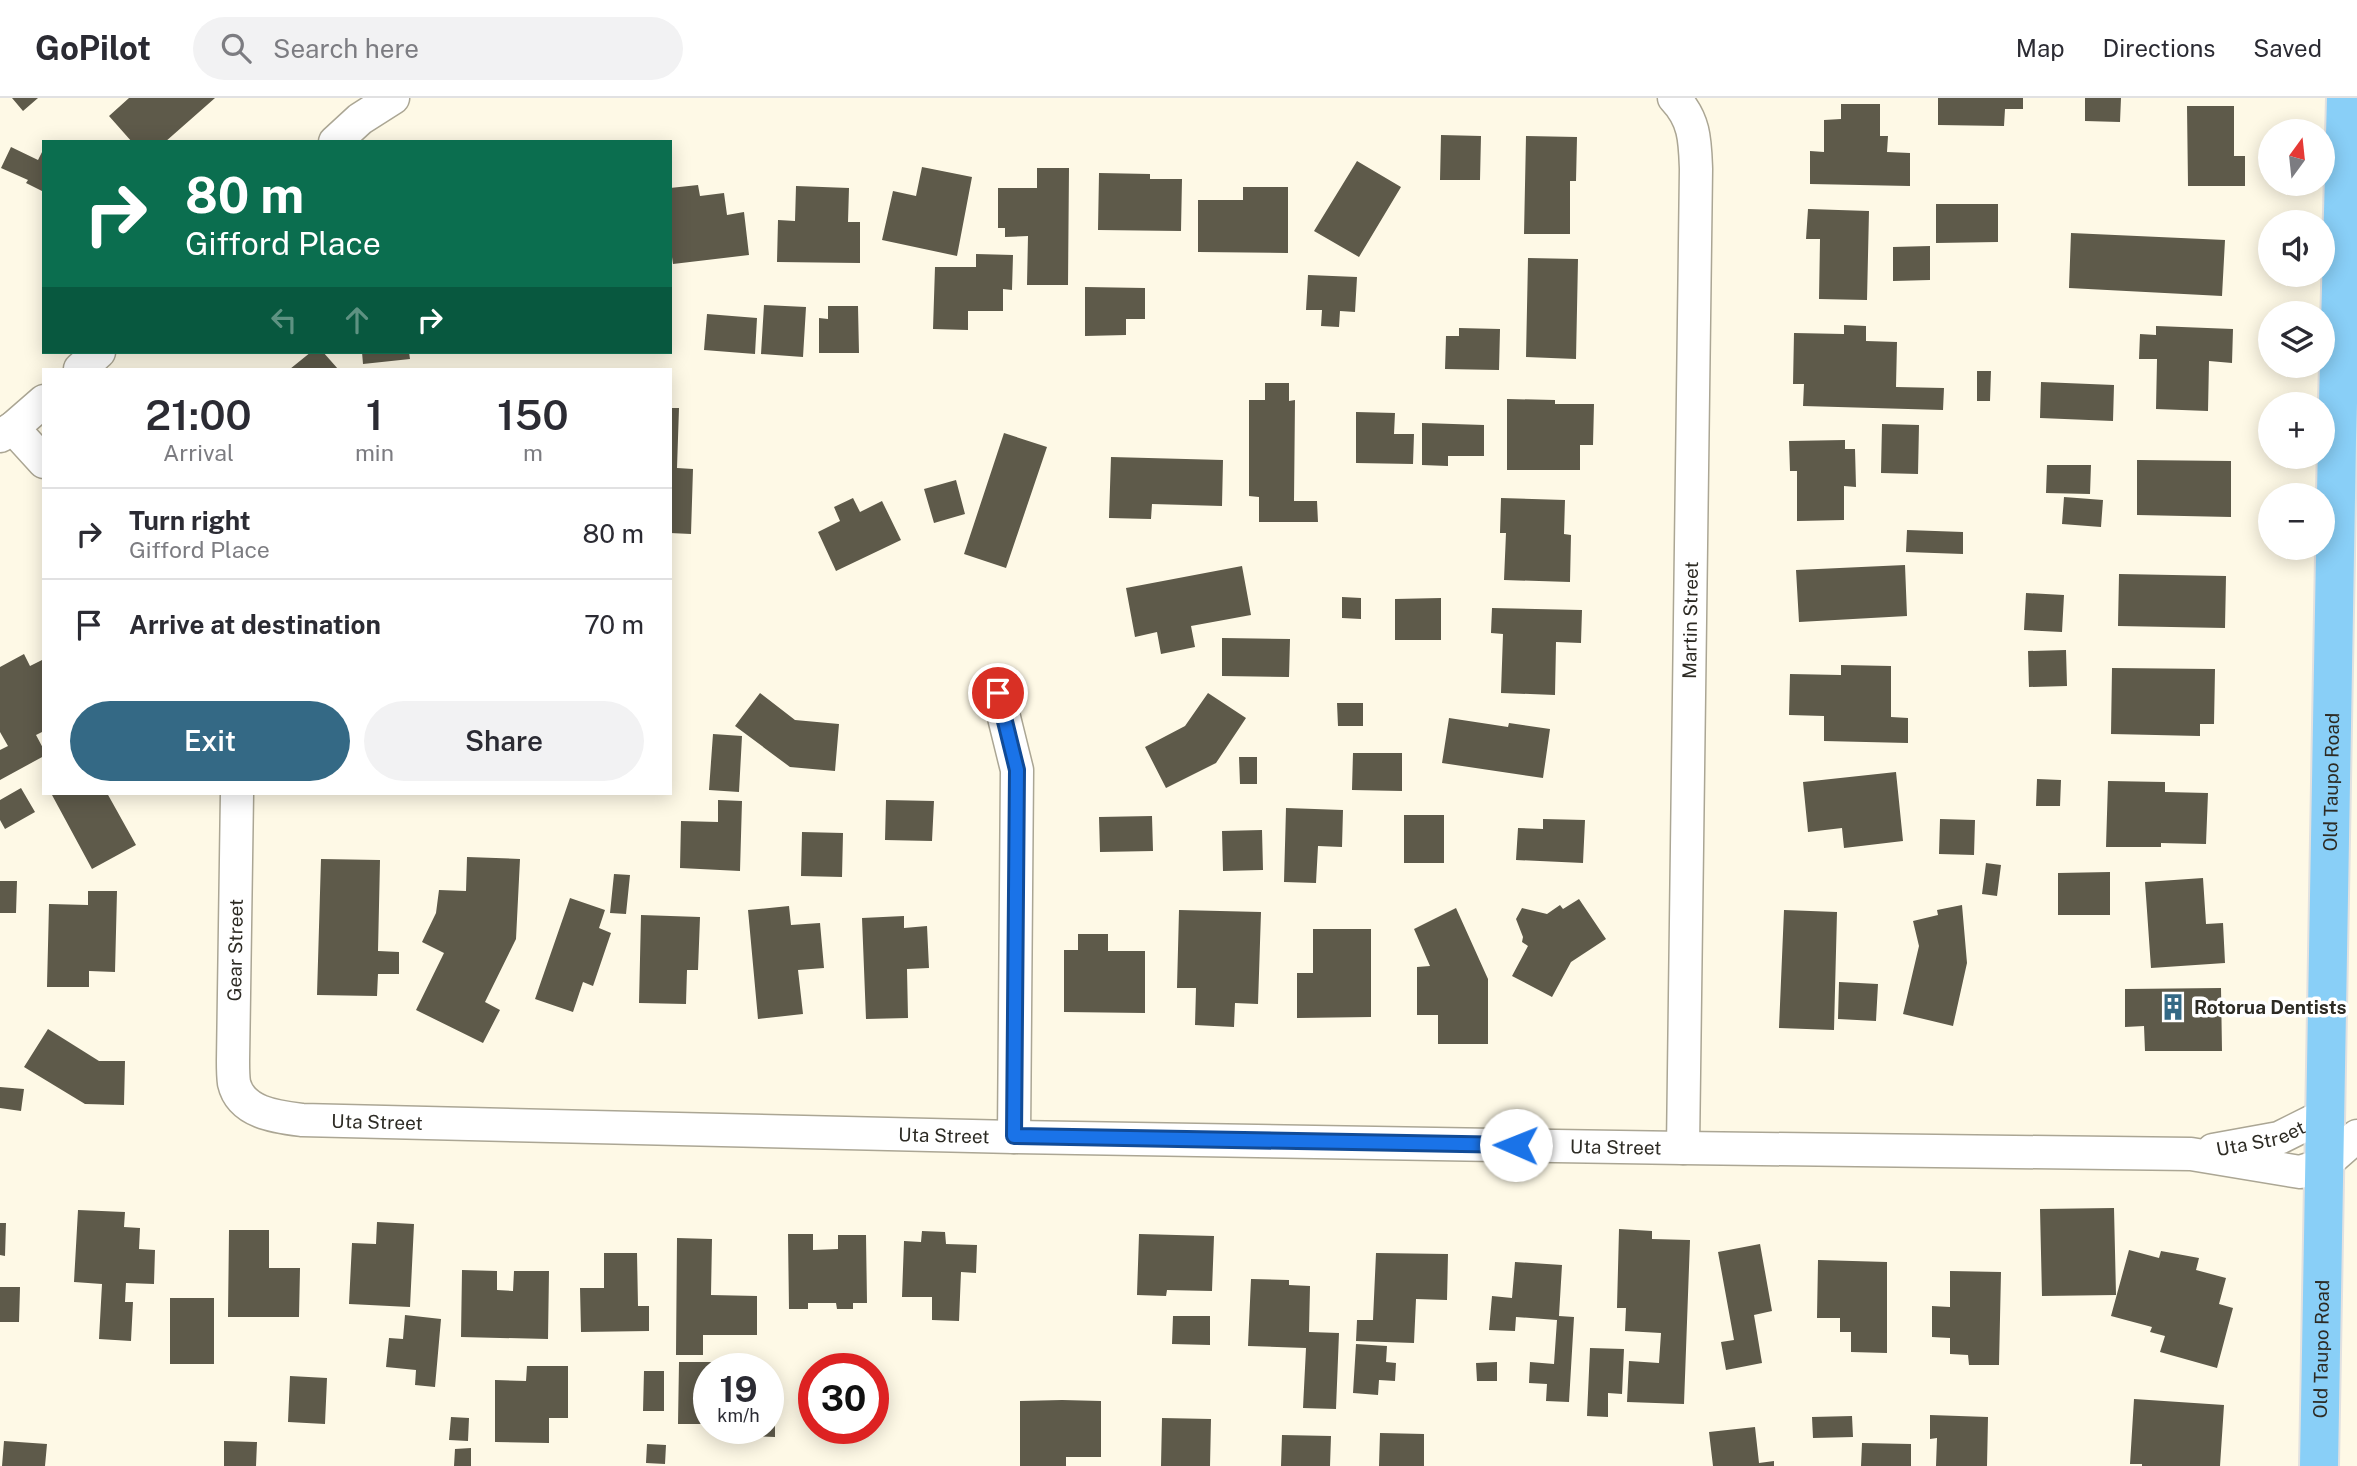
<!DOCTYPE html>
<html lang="en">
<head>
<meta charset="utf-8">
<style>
	:root { --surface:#fff; --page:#f2f2f3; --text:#2b2b33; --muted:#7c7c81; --line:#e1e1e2; --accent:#346985 }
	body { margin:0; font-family:"Public Sans",sans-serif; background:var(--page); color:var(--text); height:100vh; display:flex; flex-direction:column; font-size:26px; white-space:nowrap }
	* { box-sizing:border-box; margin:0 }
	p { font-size:23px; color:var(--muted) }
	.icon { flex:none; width:38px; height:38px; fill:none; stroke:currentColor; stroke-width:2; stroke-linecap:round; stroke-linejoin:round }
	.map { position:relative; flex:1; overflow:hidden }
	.panel { position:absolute; left:42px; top:270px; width:630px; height:427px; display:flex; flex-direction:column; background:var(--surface); border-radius:0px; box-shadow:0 4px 18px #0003 }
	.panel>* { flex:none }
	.banner { position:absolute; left:42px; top:42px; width:630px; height:214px; border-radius:0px; box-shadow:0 4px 18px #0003; background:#0b6e4f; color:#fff; overflow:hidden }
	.needle { width:46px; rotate:15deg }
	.controls { position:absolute; left:2258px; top:21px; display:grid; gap:14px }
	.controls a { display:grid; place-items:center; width:77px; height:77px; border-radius:50%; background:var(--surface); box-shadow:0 4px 18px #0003; font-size:35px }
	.speed { position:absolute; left:693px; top:1255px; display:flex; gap:14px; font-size:35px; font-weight:700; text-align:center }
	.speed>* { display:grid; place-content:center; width:91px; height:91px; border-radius:50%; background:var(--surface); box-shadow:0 4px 18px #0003; line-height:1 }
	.speed small { font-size:18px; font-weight:400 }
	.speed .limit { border:10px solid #d22; background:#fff; color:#111 }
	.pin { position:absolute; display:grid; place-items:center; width:60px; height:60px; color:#fff; margin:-30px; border:4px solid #fff; border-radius:50%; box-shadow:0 2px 7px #0007 }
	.me { position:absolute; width:77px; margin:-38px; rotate:271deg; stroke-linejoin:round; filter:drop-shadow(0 0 5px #0008) }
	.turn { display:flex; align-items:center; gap:24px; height:147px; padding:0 28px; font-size:32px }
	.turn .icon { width:91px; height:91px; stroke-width:2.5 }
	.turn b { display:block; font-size:49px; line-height:60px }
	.lanes { display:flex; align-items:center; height:66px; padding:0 28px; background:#0003; justify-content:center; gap:35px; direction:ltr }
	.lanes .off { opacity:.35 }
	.eta { display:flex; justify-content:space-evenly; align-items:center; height:119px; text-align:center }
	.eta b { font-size:42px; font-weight:600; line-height:49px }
	.action { display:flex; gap:14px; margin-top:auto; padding:14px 28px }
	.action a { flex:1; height:80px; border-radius:42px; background:var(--accent); color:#fff; font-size:28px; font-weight:600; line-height:80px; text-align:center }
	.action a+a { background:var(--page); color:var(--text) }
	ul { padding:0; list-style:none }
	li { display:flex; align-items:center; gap:21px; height:91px; padding:0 28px; border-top:2px solid var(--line) }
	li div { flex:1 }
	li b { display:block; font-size:26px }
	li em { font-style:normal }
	header { display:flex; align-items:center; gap:42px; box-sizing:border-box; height:98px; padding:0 35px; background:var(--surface); border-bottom:2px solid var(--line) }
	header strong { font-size:33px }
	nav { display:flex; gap:38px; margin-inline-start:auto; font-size:24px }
	.search { width:490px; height:63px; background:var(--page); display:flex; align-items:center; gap:18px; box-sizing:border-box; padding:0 24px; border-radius:38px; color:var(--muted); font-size:26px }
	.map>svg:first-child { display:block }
</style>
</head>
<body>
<header>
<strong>GoPilot</strong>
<div class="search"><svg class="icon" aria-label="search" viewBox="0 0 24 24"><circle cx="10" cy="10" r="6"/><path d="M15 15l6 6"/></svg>Search here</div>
<nav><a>Map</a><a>Directions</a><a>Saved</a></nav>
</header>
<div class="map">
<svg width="2357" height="1368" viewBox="0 0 2357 1368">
	<rect width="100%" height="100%" fill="#fef9e6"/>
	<path fill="#5e5a4a" d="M12 0H38L23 13Z
		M129 0H215L165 44H132L109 18Z
		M1938 0H2023V11H2005L2004 28 1938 27Z
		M2085 0H2121L2120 24 2085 23Z
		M1841 6H1880V38H1888L1887 54 1910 55V88L1810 86V53L1824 54V22L1841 21Z
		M2187 8H2234V58H2245V88H2188Z
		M1441 37 1481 38 1480 82H1440Z
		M1526 38 1577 39 1576 83H1570V136H1524Z
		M11 49 38 62 44 50V94L26 85 28 82 1 70Z
		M1357 63 1401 89 1359 159 1314 133Z
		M922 69 972 79 957 158 882 142 893 93 916 98Z
		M1037 70H1069L1068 187H1027L1028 138 1005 139V130H998V90H1037Z
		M1099 75 1150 76V81H1182L1181 133 1098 132Z
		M698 87 700 98 724 95 727 117 744 114 749 157 673 166 670 145V90Z
		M796 88 849 90 848 124H860V165L777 164 778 122 795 123Z
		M1243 89H1288V155L1198 154V102H1243Z
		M1936 106H1998V144L1936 145Z
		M1808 111 1869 113 1867 202 1819 201 1820 141H1806Z
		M2071 135 2225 142 2222 198 2069 190Z
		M1930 148V182L1893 183V149Z
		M976 156 1013 157 1012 192 1003 191V213H968V232L933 231 935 169H976Z
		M1528 160 1578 161 1576 261 1526 259Z
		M1308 177 1357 179 1355 214 1340 213 1339 229 1321 228 1322 212H1306Z
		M1085 189 1145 190V221H1126V237L1085 238Z
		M764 207 806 209 803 259 761 256Z
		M828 208H858L859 255H819V220L828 221Z
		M707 216 757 220 755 256 704 252Z
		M1844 227 1866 228V243L1897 244 1896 289 1944 290 1943 312 1803 308 1804 286H1793L1794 235 1844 236Z
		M2156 228 2233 231 2232 265 2209 263 2208 313 2156 311 2157 261H2139L2140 236 2156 237Z
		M1459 230 1500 231 1499 272 1445 271 1446 238H1459Z
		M311 254H323L338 271H290Z
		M362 254H409L410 261 363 266Z
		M1977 273H1991L1990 303H1977Z
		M2041 284 2114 287 2113 323 2040 320Z
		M1265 285H1289V303L1295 302 1294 403H1317L1318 424H1259V399L1249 398V302H1265Z
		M1507 301 1555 302V306H1594L1593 347H1580V372H1507Z
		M670 310H679L677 370 693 371 691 436 670 435Z
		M1356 314 1395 315 1394 336H1414L1413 366 1356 365Z
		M1422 325 1484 327V358H1448V368L1422 367Z
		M1882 326 1919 327 1918 376 1881 375Z
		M1004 335 1047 349 1006 470 964 456Z
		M1845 342V351H1855L1856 389 1844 388V422L1797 423V373H1790L1789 343Z
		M1111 359 1223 362 1222 408 1152 406 1151 421 1109 420Z
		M2137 362 2231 363V419L2137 417Z
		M2047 367H2091L2090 396 2046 395Z
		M956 382 965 416 934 425 924 391Z
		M2064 399 2103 402 2101 429 2062 426Z
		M853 400 860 414 882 403 901 442 836 473 818 434 840 423 834 409Z
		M1501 400 1565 402 1564 436 1571 437 1570 484 1504 482 1506 435H1500Z
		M1907 432 1963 434V456L1906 454Z
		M1905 467 1907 518 1799 524 1796 472Z
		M1242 468 1251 517 1191 528 1195 549 1161 556 1157 534 1135 539 1126 490Z
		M2119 476 2226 478 2225 530 2118 528Z
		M2026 495 2064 497 2062 534 2024 532Z
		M1342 499 1361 500V521L1342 520Z
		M1441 500V542H1395V501Z
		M1492 510 1582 512 1581 545 1556 544 1555 597 1501 595 1503 536 1491 535Z
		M1222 540 1290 541 1289 579 1222 578Z
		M2066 552 2067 588 2029 589 2028 553Z
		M24 556 30 568 44 561V633L36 637 44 652V658L0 682V652L8 648 0 634V569Z
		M1841 567 1891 568V619L1908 620V645L1824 643V618L1789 617 1790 576 1841 577Z
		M2112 570 2215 571 2214 626H2200V638L2111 636Z
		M760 595 795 622 839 626 835 673 790 669 735 628Z
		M1208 595 1246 620 1216 665 1166 690 1145 649 1185 628Z
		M1337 605H1363V628H1338Z
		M1449 620 1508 629 1509 625 1550 631 1543 680 1442 665Z
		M713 636 742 638 739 694 709 692Z
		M1353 655H1402V693L1352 692Z
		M1239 659H1257V686H1240Z
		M1896 674 1903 743 1844 750 1842 730 1808 734 1803 684Z
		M2037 681 2061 682 2060 708H2036Z
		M2108 683 2165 684V694L2208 695 2206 746 2161 745V749H2106Z
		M21 690 35 714 5 731 0 722V702Z
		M56 695H107L136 747 92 771 52 697Z
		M718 702 742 703 740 773 680 770 681 723 718 724Z
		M886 702 934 703 932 743 885 742Z
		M1286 710 1343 712 1342 749 1318 748 1316 785 1284 784Z
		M1404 717H1444V765H1404Z
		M1152 718 1153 753 1100 754 1099 719Z
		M1543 721 1585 722 1583 765 1516 762 1518 730 1543 731Z
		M1940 721 1975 722 1974 757 1939 756Z
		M1262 732 1263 772 1223 773 1222 733Z
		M802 734 843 735 842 779 801 778Z
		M467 759 520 761 516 841 485 904 500 912 483 945 416 912 444 855 422 844 436 815 439 792 466 793Z
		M321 761 380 762 378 853 399 854V876H378L377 898 317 897Z
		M1986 765 2001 767 1997 798 1982 796Z
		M2110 774V817H2058V775Z
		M614 776 630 777 626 816 610 815Z
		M2203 780 2206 826 2223 825 2225 865 2151 870 2145 784Z
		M0 783H17L16 815H0Z
		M88 793H117L115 874 89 873V889H47L49 806 88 807Z
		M570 800 605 812 599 830 611 835 593 888 583 884 573 914 535 901Z
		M1579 801 1606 841 1571 864 1552 899 1512 878 1528 848 1522 844 1523 839 1516 821 1522 810 1547 816 1560 807 1563 811Z
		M1962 807 1967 865 1953 928 1903 916 1919 848 1913 823 1938 817 1937 812Z
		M789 808 791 827 820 825 824 870 798 872 803 916 758 921 748 812Z
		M1456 810 1488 881V946H1438V917H1417V869L1430 868 1414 831Z
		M1179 812 1261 814 1258 906 1235 905 1234 929 1195 927 1196 890H1177Z
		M1784 812 1837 814 1834 932 1779 930Z
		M641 817 700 819 698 872H687L686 906 639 905Z
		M904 818V830L927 828 929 870 907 871 908 920 866 921 862 820Z
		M1313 831H1371V919L1297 920V875H1313Z
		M1078 836H1108V853H1145V915L1064 914V852H1078Z
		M1839 884 1878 886 1876 923 1838 921Z
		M2221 890 2222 953H2145L2144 928 2125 929V891Z
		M48 931 99 963H125L124 1007 85 1006 24 969Z
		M0 989 24 991 21 1013 0 1010Z
		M2114 1110 2116 1197 2042 1198 2040 1111Z
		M78 1112 125 1114 124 1129 140 1130 139 1151 155 1152 154 1186 126 1185 125 1204H133L131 1243 99 1241 102 1186 74 1184Z
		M377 1124 414 1126 410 1209 349 1206 352 1145 376 1146Z
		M0 1125H6L5 1158 0 1157Z
		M1619 1131 1652 1133V1141L1690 1142 1684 1306 1627 1304 1629 1263 1659 1265 1661 1235 1625 1233 1626 1210H1617Z
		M229 1132H269V1170H300L299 1219H228Z
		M922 1133 945 1134 946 1146 977 1147 976 1175 961 1174 959 1223 932 1222V1199H902L904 1143 921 1144Z
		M788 1136H813V1152L838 1151V1137H866L867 1205H853V1211H837L836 1205H808V1211H789Z
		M1139 1136 1214 1138 1212 1193 1167 1192 1166 1198 1137 1197Z
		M677 1140 712 1141 711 1197 757 1198V1237H703V1257H676Z
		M1760 1146 1772 1213 1754 1217 1762 1265 1726 1272 1721 1244 1734 1242 1718 1154Z
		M2129 1152 2159 1160 2161 1153 2199 1160 2196 1172 2226 1180 2219 1206 2233 1210 2217 1270 2160 1254 2165 1238 2150 1234 2152 1229 2111 1218Z
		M604 1155H637L638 1208H649V1233L581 1234 580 1190H604Z
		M1376 1155 1448 1156 1447 1202 1416 1201 1414 1245 1356 1243 1357 1222H1373Z
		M1818 1162 1887 1164V1255L1851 1254V1234H1840V1220H1817Z
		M1515 1164 1562 1167 1559 1218 1574 1219 1569 1304 1546 1303 1547 1286 1529 1285 1530 1264 1554 1266 1557 1222 1516 1219 1515 1233 1489 1232 1492 1198 1512 1200Z
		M462 1172 497 1173V1192L513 1193 514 1173H549L548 1241 461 1239Z
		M1950 1173 2001 1174 1999 1267H1969L1968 1257 1950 1256V1240L1932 1239V1208L1950 1209Z
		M1251 1181 1289 1182V1187L1310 1188 1309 1234 1339 1235 1336 1311 1303 1310 1306 1250 1248 1248Z
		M0 1189H20L19 1224H0Z
		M170 1200H214V1266H170Z
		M405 1217 441 1221 435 1289 415 1287 416 1272 386 1269 389 1240 403 1241Z
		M1173 1218H1210V1247L1172 1246Z
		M1356 1246 1387 1248 1386 1264 1396 1265 1395 1283 1379 1282 1378 1297 1353 1295Z
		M1590 1250 1624 1251 1622 1296 1608 1295V1319L1587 1318Z
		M679 1264H716L715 1270H709V1326H678Z
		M1497 1264V1283H1477L1476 1265Z
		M527 1268H568V1320H549V1345L495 1344V1282L526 1283Z
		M644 1273H664V1313H643Z
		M290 1278 327 1280 325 1326 288 1324Z
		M2134 1301 2224 1307 2220 1368H2142V1366H2130Z
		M1062 1302 1101 1303V1359H1066V1368H1020V1303Z
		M1930 1317 1988 1319 1987 1368H1936L1937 1340 1930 1341Z
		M1852 1318 1853 1339 1813 1340 1812 1319Z
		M451 1319 469 1320 468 1343 449 1342Z
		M768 1320H775V1339L751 1338V1330H768Z
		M1162 1320 1211 1321 1210 1368H1161Z
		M1755 1329 1759 1365 1774 1363V1368H1713L1709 1334Z
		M1380 1335 1424 1336V1368H1379Z
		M1282 1337 1331 1338 1330 1368H1281Z
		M4 1343 47 1346 45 1368H2Z
		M224 1343 257 1344 256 1368H224Z
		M1862 1345 1911 1346V1368H1861Z
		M647 1346 666 1347 665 1366 646 1365Z
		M471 1350V1368H454L455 1351Z"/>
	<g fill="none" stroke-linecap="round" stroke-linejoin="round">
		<defs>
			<g id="street">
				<path d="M1674 0C1695 22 1695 43 1696 71L1683 1050"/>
				<path d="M335 44 360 21 393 0"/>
				<path d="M80 271 99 254"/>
				<path d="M13 330 44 364"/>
				<path d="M0 338 13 330 44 303"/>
				<path d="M998 595 1017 672 1014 1039"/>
				<path id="s1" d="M237 695 233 963C233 970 233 978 234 985 241 1015 277 1019 302 1022L1014 1039 1683 1050 2191 1056 2300 1074 2325 1066 2357 1038"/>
				<path id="s2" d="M2213 1052 2279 1040 2327 1016"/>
			</g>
			<g id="highway">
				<path id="s3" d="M2319 1368 2337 342 2346 0"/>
			</g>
		</defs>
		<use href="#street" stroke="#aba694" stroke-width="35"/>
		<use href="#highway" stroke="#e2e1e0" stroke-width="42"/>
		<use href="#street" stroke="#fff" stroke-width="32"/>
		<use href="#highway" stroke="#89cff7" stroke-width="38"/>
	</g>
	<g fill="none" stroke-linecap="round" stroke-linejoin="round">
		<defs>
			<path id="route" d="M998 595 1017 672 1014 1038 1516 1047"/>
		</defs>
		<use href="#route" stroke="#114b97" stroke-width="18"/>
		<use href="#route" stroke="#1a73e8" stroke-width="12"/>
	</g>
	<defs>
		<symbol id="building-bare" viewBox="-9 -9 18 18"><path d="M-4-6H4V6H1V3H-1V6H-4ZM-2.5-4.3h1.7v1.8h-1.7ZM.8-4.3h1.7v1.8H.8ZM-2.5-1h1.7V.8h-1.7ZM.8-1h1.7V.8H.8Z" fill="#346985" stroke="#fff" stroke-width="2.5" paint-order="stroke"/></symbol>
	</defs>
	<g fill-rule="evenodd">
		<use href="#building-bare" x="2154" y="890" width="38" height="38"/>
	</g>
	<g text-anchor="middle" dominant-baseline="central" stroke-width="7" stroke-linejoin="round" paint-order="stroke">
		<g font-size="19" fill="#2d2b24" stroke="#fff">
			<text transform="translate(1690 522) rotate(-89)">Martin Street</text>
			<text stroke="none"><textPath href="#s3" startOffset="684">Old Taupo Road</textPath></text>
			<text transform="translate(235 852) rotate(-89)">Gear Street</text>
			<text stroke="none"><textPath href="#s1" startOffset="448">Uta Street</textPath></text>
			<text stroke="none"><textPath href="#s1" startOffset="1015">Uta Street</textPath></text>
			<text stroke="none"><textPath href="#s2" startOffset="49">Uta Street</textPath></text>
			<text stroke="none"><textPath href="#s1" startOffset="1687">Uta Street</textPath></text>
			<text stroke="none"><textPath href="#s3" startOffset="117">Old Taupo Road</textPath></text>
		</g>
		<g font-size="19" font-weight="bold" fill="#2d2b24" stroke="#fff" text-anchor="start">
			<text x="2194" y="909">Rotorua Dentists</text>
		</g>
	</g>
</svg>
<div class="controls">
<a><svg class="needle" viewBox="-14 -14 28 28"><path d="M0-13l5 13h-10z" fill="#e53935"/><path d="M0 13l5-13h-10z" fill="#7c7c81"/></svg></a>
<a><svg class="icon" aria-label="sound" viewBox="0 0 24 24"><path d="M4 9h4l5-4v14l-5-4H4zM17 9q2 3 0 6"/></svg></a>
<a><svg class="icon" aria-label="layers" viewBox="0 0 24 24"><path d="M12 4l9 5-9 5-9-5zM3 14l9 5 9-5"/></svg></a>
<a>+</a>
<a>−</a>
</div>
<div class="speed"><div>19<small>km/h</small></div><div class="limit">30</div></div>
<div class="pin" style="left:998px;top:595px;background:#d93025"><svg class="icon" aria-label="arrive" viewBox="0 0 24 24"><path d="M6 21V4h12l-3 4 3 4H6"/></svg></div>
<svg class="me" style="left:1516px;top:1047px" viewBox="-20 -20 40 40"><circle r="19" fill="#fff"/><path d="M0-13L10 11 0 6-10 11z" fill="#1a73e8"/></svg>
<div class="banner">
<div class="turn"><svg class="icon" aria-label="right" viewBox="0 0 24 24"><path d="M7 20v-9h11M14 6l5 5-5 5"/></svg><div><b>80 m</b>Gifford Place</div></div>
<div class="lanes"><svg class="icon off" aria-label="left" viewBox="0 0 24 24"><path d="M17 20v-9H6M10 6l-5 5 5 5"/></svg><svg class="icon off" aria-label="ahead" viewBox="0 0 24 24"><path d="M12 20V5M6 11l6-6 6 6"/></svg><svg class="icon" aria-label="right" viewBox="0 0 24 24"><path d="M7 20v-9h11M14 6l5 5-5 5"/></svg></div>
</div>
<section class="panel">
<div class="eta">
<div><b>21:00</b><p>Arrival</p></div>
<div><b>1</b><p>min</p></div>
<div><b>150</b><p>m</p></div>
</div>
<ul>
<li><svg class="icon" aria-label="right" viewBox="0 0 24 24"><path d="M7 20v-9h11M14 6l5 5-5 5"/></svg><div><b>Turn right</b><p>Gifford Place</p></div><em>80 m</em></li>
<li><svg class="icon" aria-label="arrive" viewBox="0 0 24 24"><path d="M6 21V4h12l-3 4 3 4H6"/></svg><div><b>Arrive at destination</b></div><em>70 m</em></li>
</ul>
<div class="action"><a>Exit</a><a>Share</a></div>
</section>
</div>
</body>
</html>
